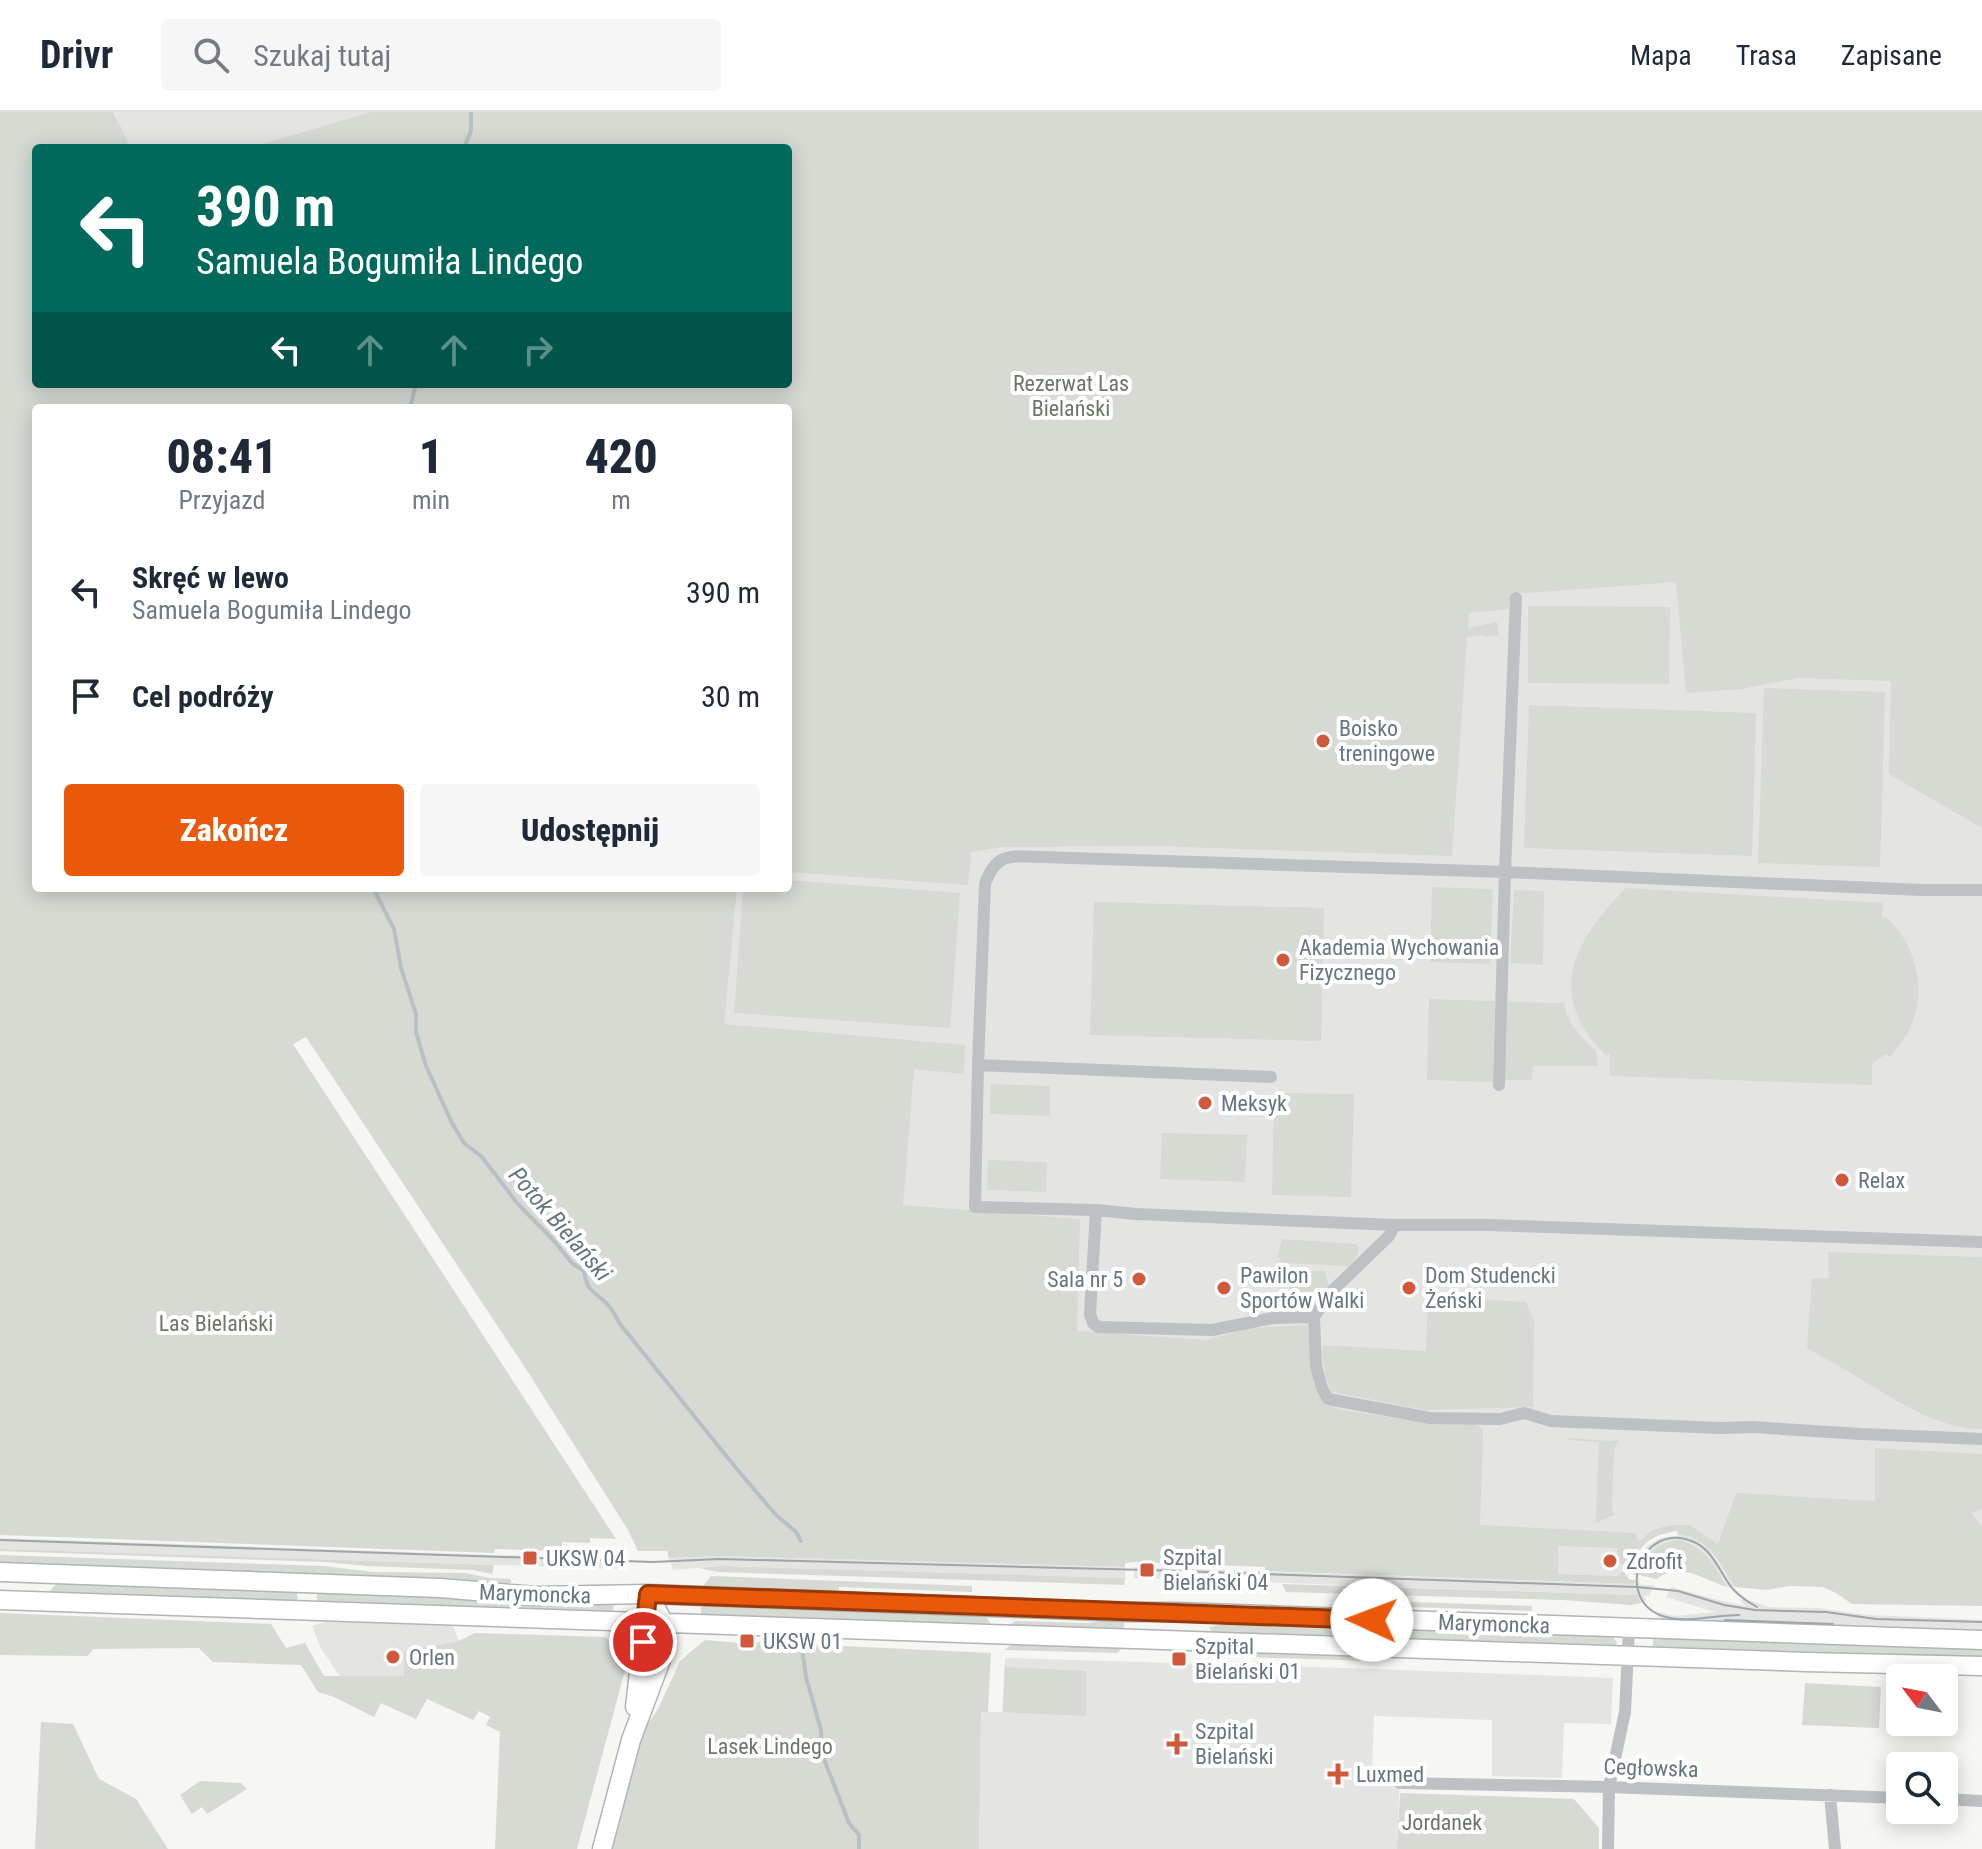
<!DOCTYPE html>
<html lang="pl">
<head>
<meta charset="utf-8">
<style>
	:root { --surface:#fff; --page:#f6f6f7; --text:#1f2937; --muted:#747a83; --line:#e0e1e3; --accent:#ea580c }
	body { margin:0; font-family:"Roboto Condensed",sans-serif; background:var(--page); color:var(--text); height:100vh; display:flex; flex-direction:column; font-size:30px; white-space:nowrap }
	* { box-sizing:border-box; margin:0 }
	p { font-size:26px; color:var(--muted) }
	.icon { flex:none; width:44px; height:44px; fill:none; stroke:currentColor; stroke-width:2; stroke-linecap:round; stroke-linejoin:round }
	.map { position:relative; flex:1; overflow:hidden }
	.details { position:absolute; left:32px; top:292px; width:760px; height:488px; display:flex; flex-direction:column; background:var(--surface); border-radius:8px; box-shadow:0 4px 20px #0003 }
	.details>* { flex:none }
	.hud { position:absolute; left:32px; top:32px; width:760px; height:244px; border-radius:8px; box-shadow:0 4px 20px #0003; background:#00695c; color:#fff; overflow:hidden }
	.needle { width:52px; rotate:302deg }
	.buttons { position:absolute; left:1886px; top:1552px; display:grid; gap:16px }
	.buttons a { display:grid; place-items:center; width:72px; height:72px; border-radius:8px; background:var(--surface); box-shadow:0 4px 20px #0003; font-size:40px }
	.pin { position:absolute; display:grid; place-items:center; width:68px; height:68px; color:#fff; margin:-34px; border:4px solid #fff; border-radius:50%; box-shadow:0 2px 8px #0007 }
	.me { position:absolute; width:88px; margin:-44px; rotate:272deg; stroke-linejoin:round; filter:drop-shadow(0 0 6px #0008) }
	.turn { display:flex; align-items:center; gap:28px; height:168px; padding:0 32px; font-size:36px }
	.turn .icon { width:104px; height:104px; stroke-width:2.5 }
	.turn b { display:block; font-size:56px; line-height:68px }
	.lanes { display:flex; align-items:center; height:76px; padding:0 32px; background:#0003; justify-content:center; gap:40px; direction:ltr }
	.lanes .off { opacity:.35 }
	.eta { display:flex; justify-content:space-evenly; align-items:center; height:136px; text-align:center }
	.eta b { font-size:48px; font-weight:800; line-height:56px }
	.action { display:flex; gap:16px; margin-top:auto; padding:16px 32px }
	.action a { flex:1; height:92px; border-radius:8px; background:var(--accent); color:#fff; font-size:32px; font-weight:800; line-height:92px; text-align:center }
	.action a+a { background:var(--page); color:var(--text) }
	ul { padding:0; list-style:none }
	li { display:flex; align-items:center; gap:24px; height:104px; padding:0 32px }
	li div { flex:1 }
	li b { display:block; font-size:30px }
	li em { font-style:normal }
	header { display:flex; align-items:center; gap:48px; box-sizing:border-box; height:112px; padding:0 40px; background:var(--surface); border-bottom:2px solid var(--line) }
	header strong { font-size:38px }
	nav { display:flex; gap:44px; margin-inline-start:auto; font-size:28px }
	.search { width:560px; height:72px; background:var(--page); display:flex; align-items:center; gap:20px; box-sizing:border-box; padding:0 28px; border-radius:8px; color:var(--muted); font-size:30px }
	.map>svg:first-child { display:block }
</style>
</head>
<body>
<header>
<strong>Drivr</strong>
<div class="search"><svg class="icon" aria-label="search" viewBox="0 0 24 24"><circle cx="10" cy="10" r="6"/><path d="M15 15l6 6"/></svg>Szukaj tutaj</div>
<nav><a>Mapa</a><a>Trasa</a><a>Zapisane</a></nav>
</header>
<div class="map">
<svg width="1982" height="1737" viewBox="0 0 1982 1737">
	<rect width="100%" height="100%" fill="#f6f6f3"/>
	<path fill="#e4e5e3" d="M114 0H372L251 36H130L123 18Z
		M1982 354V1476L1740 1469 1690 1413H1671L1654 1417 1625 1452 1619 1464 1132 1447 603 776H788V701L1116 571Z
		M1683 1423 1701 1428 1706 1433 1735 1475H1727L1703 1440 1693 1432 1678 1428 1662 1432 1653 1437 1640 1457 1639 1463H1633L1639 1445 1647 1434 1661 1426Z
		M0 1426 494 1443 621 1445V1457L0 1437Z
		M720 1444 1125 1455V1466L720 1454 673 1458 669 1446Z
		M1134 1455 1633 1472 1634 1468H1639L1640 1473H1654L1649 1484H1644L1646 1488 1641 1491 1637 1483 1134 1466Z
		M1671 1475 1722 1489 1746 1494 1738 1487 1752 1489 1769 1495 1818 1496 1868 1503 1982 1508V1521L1665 1508 1657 1505 1659 1500 1674 1504 1715 1500 1666 1485Z
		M327 1509 452 1512 459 1529 405 1539V1564L340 1565 320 1535 312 1514Z
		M1005 1546 1376 1557 1613 1566 1611 1612 1564 1611 1562 1666 1492 1664V1608L1374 1604 1372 1660 1400 1661 1397 1737H979L981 1600H1002Z"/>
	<path fill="#d6dad3" d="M0 0H113L122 16 130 36H36V272H788V36H249L371 0H1982V716L1889 662 1891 569 1799 566 1741 577 1686 581 1676 470 1527 481 1512 480 1509 497 1469 501 1468 516 1497 510 1499 523 1484 525 1483 523 1467 525 1452 744 1154 734 1001 735 971 740 968 773 788 760V296H36V776H737L724 912 965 933 964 962 914 957 903 1093 1080 1107 1077 1219 1206 1228 1250 1216 1307 1213 1314 1264 1322 1289 1338 1297 1426 1311 1475 1312 1481 1315 1483 1320 1480 1413 1636 1421 1638 1430 1654 1417 1671 1413H1690L1718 1432 1736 1381 1875 1389V1336L1982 1342V1397L1971 1401 1982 1414V1494L1852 1492 1836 1481 1823 1475 1789 1474 1766 1478 1735 1475C1719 1452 1709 1424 1678 1423L1677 1419C1648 1423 1637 1435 1630 1462L1623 1456 1624 1452 1617 1451V1436L1558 1434V1462L1619 1464 1622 1458 1629 1467 1634 1468V1472L1265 1459V1455L1135 1450 1125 1451V1455L720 1444 669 1446 667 1439H638L628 1418 526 1257 306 925 293 932 616 1427 590 1426V1431L562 1430V1439L495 1437 494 1441 0 1423Z
		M1528 494 1670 495 1669 572 1528 571Z
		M1764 576 1885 580 1880 755 1758 751Z
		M1529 593 1756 601 1752 744 1524 736Z
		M788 768 960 781 950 916 734 901 743 776H788Z
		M1432 775 1493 777 1490 852 1430 850Z
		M1626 776 1883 791 1882 807 1886 805C1919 834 1929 887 1905 925 1901 932 1895 939 1890 945L1886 942 1872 952V973L1610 964V941L1606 944C1599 936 1591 928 1586 920 1550 865 1587 815 1626 776Z
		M1514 778 1544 779 1543 853 1510 851Z
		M1094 790 1324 796 1321 929 1090 923Z
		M1429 887 1495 889 1493 970 1427 968Z
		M1508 890 1564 891C1569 914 1580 924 1596 939L1598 954H1533L1532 968H1505Z
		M991 972 1050 974V1004L990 1002Z
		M1274 981 1354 982 1351 1085 1272 1083Z
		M1162 1021 1247 1023 1245 1070 1160 1067Z
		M988 1048 1047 1050 1046 1080 987 1078Z
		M1282 1127 1356 1132 1359 1136C1358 1143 1355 1150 1348 1154L1282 1151 1278 1144Z
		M1828 1140 1982 1145V1317C1936 1317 1894 1287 1856 1264 1840 1254 1823 1246 1807 1236L1812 1167 1829 1166Z
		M1291 1158 1325 1159 1329 1173 1315 1197 1289 1198Z
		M1428 1184 1526 1190 1534 1209 1533 1295 1424 1298 1332 1280C1325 1265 1321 1251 1323 1233L1426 1239Z
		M1569 1326C1583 1327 1607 1330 1619 1328L1614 1337 1612 1396 1614 1403 1596 1411 1599 1330 1569 1328Z
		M1678 1428C1705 1433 1713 1453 1727 1475 1704 1468 1679 1448 1657 1467L1639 1463C1642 1442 1657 1431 1678 1428Z
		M0 1437 494 1453 492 1462 473 1458 367 1454 325 1450 0 1439Z
		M0 1443 323 1454 373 1460 465 1461 490 1466 511 1467V1471L0 1453Z
		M720 1454 1125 1466 1124 1473 718 1460 699 1456Z
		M711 1464 972 1474V1480L839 1475V1482L702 1475Z
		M58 1470 296 1479 298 1486 293 1491 50 1482V1479Z
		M1282 1472 1637 1483 1641 1491 1631 1493 1563 1488 1286 1480Z
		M319 1480 614 1491 613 1501 320 1491 316 1485Z
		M1380 1489 1532 1494V1499L1380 1494Z
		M701 1493 977 1501 986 1505 990 1510 989 1513 701 1505Z
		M0 1501 271 1512 286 1536 305 1531 324 1564H404V1539L459 1529 475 1521 604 1525 626 1539 628 1547 577 1737H495L500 1620 486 1613 490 1605 479 1599 473 1608 427 1587 416 1607 381 1591 374 1605 334 1585 318 1580 301 1553 213 1550 199 1536 93 1537 88 1544 0 1543Z
		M1114 1508 1124 1509V1520L1007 1514 1016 1509 1085 1511Z
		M1253 1510 1331 1514 1334 1521 1330 1526 1213 1522 1209 1515 1232 1511Z
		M1352 1514 1608 1523 1613 1525 1617 1531 1615 1535 1348 1525 1347 1518Z
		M1653 1524 1982 1535V1548L1653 1538Z
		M705 1528 753 1532 756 1530 991 1541 988 1600H981L979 1737H611L645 1616 658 1597 680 1549Z
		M1013 1532 1118 1535 1122 1536 1117 1541 1004 1538Z
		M1225 1540 1366 1543 1372 1549 1216 1544Z
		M1005 1555 1086 1559V1604L1003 1600Z
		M1805 1571 1881 1575 1879 1616 1802 1613Z
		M41 1610 73 1612 99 1667 136 1687 168 1737H35Z
		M200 1669 241 1671 247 1677 207 1702 202 1695 192 1702 180 1683Z
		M1400 1681 1574 1687 1599 1716V1737H1397Z"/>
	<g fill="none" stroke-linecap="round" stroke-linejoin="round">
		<path stroke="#b7c1c5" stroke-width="4" d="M464 36 471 19V1
			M410 296 416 272
			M373 776 394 817 401 856 416 902V920L426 954 452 1011 464 1031 482 1045 517 1091 555 1130 572 1151 584 1159C588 1181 592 1177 605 1190 612 1196 616 1204 620 1212L736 1356 776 1403 796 1420 801 1429
			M802 1537 806 1565 821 1618 822 1642 849 1711 859 1723V1737"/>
		<defs>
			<path id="secondary" d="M0 1460 440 1476 535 1484 648 1482 1127 1500H1177L1982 1528
				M0 1488 1806 1550 1982 1554
				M635 1595 646 1501
				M602 1737 631 1628 661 1548 664 1511 648 1482"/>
		</defs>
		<use href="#secondary" stroke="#b0b5b9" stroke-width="21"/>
		<path stroke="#bdc1c4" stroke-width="12" d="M978 953 1271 965
			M1499 973 1505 760 1516 486
			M1096 1098 1090 1202 1093 1211 1098 1215 1212 1218 1273 1206 1314 1205
			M1395 1113 1136 1102 1096 1098 975 1095 978 953 985 772C996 740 1011 744 1041 745L1505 760 1921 778H1982
			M1982 1130 1489 1113H1395L1389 1124 1330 1181 1314 1205 1316 1254 1322 1276 1328 1287 1430 1306 1500 1307 1524 1301 1551 1309 1720 1316 1752 1315 1861 1322 1982 1327
			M1400 1671 1609 1675 1900 1686
			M1830 1683 1835 1737
			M1944 1687 1982 1689
			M1608 1737 1609 1675 1625 1600 1629 1517"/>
		<use href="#secondary" stroke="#fff" stroke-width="18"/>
		<path stroke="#9fa5aa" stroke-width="2" d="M0 1428 653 1450 719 1447 1147 1458 1637 1475 1678 1479 1724 1493 1755 1498 1826 1500 1876 1507 1982 1510
			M1739 1503C1718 1503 1685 1511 1666 1505 1611 1490 1641 1406 1694 1430 1713 1438 1720 1461 1732 1476 1739 1484 1748 1490 1757 1495
			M1725 1508 1833 1512"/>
	</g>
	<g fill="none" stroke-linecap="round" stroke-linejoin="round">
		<defs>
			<path id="route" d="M643 1530 648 1482 1372 1508"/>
		</defs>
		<use href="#route" stroke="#983908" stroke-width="20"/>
		<use href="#route" stroke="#ea580c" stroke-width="14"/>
	</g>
	<g fill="#cf593a" stroke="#fff" stroke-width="3">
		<circle cx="1323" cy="629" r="8"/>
		<circle cx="1283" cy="848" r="8"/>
		<circle cx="1205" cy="991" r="8"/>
		<circle cx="1842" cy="1068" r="8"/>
		<circle cx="1139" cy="1167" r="8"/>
		<circle cx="1224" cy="1176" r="8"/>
		<circle cx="1409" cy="1176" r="8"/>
		<rect x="522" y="1438" width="16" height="16" rx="4"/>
		<circle cx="1610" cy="1449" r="8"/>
		<rect x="1139" y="1450" width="16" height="16" rx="4"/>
		<rect x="739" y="1521" width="16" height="16" rx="4"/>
		<circle cx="393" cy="1545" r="8"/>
		<rect x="1171" y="1539" width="16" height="16" rx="4"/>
		<path d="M1173 1620h8v8h8v8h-8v8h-8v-8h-8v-8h8z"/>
		<path d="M1334 1650h8v8h8v8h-8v8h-8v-8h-8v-8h8z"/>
	</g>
	<g text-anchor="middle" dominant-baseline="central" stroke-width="8" stroke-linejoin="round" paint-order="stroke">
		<g font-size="22" fill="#6a7966" stroke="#fff">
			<text x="1071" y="271">Rezerwat Las<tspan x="1071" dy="25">Bielański</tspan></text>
			<text x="216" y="1211">Las Bielański</text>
			<text x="770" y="1634">Lasek Lindego</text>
			<text x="1442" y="1710">Jordanek</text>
		</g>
		<g font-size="22" fill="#687681" stroke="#fff" text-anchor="start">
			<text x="1339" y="616">Boisko<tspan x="1339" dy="25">treningowe</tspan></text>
			<text x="1299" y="835">Akademia Wychowania<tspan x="1299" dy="25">Fizycznego</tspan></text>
			<text x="1221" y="991">Meksyk</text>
			<text x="1858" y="1068">Relax</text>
			<text x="1240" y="1163">Pawilon<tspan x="1240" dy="25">Sportów Walki</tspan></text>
			<text x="1425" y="1163">Dom Studencki<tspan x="1425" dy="25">Żeński</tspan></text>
			<text x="1123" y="1167" text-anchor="end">Sala nr 5</text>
			<text x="1163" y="1445">Szpital<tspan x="1163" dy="25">Bielański 04</tspan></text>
			<text x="546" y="1446">UKSW 04</text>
			<text x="1626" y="1449">Zdrofit</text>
			<text x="763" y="1529">UKSW 01</text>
			<text x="1195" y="1534">Szpital<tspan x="1195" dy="25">Bielański 01</tspan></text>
			<text x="409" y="1545">Orlen</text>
			<text x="1195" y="1619">Szpital<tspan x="1195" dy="25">Bielański</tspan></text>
			<text x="1356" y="1662">Luxmed</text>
		</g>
		<g font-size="22" fill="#687681" stroke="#fff">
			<text transform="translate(535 1482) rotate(2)">Marymoncka</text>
			<text transform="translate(1494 1512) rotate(2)">Marymoncka</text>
			<text transform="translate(1651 1656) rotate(2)">Cegłowska</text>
		</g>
		<g font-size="24" font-style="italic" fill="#64777d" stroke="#fff">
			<text transform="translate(560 1112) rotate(49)">Potok Bielański</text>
		</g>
	</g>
</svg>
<div class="buttons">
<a><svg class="needle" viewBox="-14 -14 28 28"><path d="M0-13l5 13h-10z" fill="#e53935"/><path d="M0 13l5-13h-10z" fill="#747a83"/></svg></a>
<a><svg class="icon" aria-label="search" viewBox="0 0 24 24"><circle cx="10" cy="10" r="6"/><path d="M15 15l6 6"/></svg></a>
</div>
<div class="pin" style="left:643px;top:1530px;background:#d93025"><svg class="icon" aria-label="arrive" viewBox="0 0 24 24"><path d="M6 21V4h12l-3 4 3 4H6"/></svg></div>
<svg class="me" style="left:1372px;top:1508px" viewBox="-20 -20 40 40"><circle r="19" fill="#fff"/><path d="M0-13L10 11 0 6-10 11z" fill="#ea580c"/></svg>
<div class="hud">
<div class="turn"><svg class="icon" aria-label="left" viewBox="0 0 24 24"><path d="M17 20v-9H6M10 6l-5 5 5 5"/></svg><div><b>390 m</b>Samuela Bogumiła Lindego</div></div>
<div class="lanes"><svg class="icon" aria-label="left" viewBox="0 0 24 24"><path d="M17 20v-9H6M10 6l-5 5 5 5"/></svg><svg class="icon off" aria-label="ahead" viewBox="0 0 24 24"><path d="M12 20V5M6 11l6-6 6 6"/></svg><svg class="icon off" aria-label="ahead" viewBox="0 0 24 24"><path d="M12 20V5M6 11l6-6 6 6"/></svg><svg class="icon off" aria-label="right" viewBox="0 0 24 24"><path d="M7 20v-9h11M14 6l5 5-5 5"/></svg></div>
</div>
<section class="details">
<div class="eta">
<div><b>08:41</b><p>Przyjazd</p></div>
<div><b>1</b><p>min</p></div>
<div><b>420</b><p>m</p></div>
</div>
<ul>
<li><svg class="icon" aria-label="left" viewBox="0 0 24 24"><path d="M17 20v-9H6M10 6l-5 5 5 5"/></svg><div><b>Skręć w lewo</b><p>Samuela Bogumiła Lindego</p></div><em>390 m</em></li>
<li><svg class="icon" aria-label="arrive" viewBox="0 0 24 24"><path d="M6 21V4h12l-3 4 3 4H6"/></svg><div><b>Cel podróży</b></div><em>30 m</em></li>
</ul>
<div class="action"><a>Zakończ</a><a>Udostępnij</a></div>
</section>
</div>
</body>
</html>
